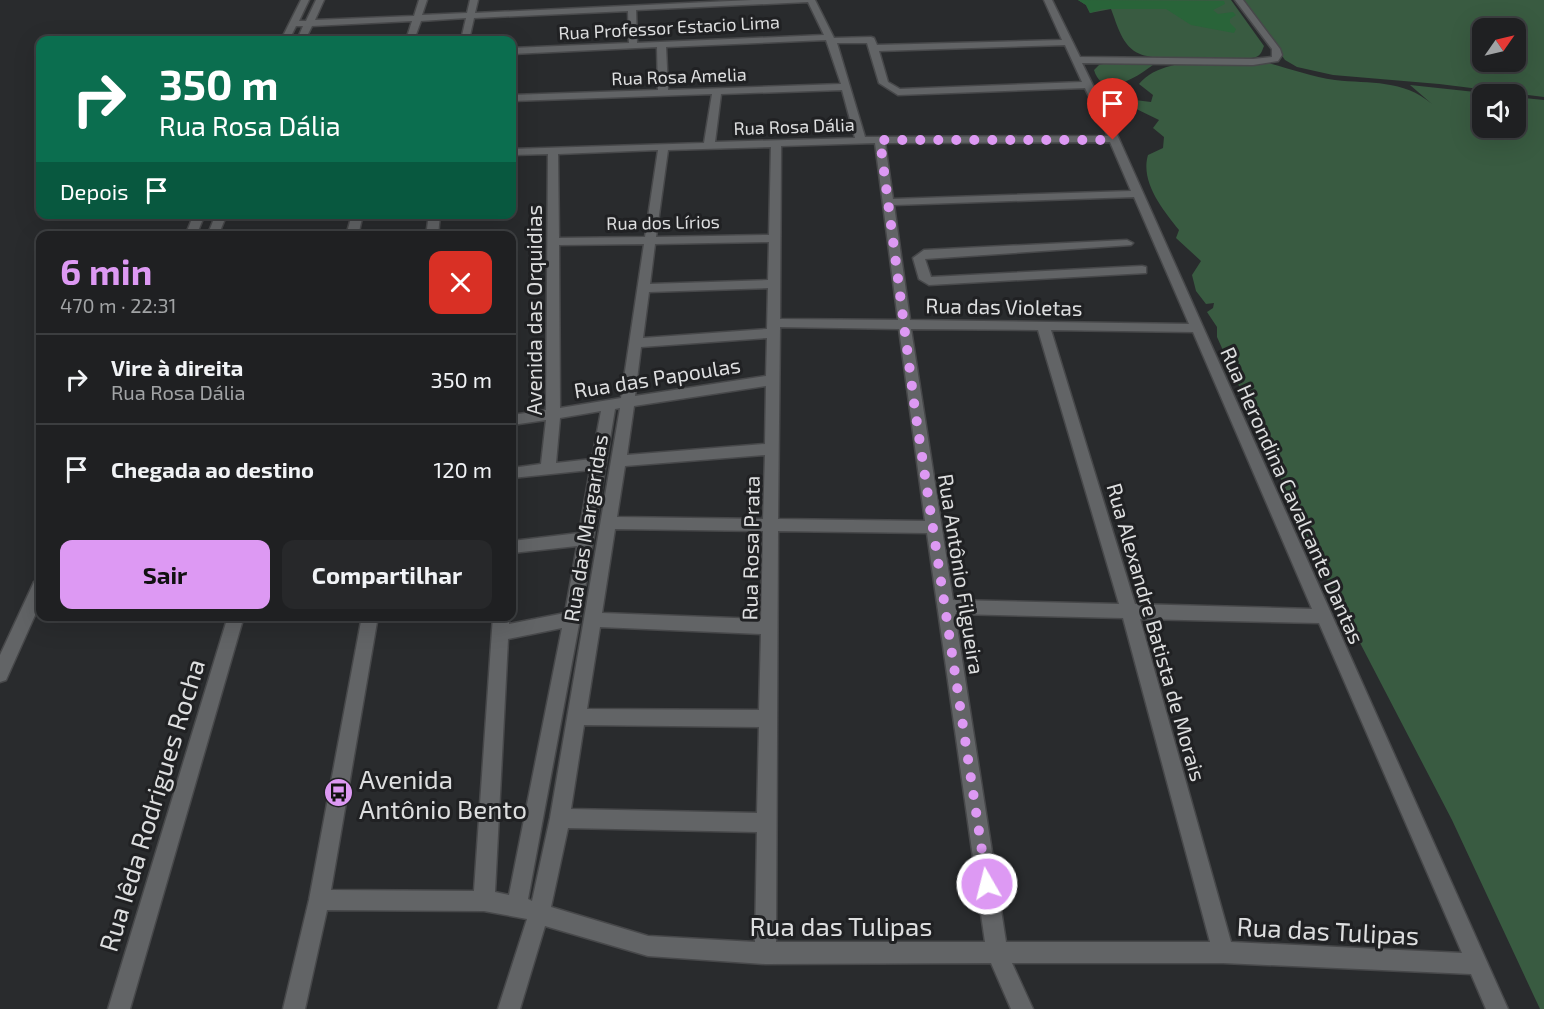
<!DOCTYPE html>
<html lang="pt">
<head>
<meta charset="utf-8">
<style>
	:root { --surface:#1f2022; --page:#27282a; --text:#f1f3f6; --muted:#a1a3a5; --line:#3c3e40; --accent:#dd99f3 }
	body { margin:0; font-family:"Exo 2",sans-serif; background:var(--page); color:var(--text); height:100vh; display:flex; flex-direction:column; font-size:22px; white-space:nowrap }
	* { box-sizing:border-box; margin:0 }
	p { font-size:20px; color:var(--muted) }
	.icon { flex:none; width:33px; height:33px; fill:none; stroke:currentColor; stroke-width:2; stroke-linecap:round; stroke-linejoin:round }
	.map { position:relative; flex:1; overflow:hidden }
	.side { position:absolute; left:36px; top:231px; width:480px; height:390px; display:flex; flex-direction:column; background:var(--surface); border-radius:12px; box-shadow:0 6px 24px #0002,0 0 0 2px var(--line) }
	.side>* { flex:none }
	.top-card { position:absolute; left:36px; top:36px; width:480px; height:183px; border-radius:12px; box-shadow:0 6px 24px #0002,0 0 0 2px var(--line); background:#0b6e4f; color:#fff; overflow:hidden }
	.needle { width:39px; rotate:56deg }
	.fabs { position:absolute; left:1472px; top:18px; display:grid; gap:12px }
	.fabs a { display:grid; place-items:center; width:54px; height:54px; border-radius:12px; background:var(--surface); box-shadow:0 6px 24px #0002,0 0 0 2px var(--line); font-size:30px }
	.pin { position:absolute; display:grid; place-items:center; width:51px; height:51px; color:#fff; margin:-62px -26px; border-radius:50% 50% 50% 0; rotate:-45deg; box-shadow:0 0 6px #0007 }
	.pin .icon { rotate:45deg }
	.me { position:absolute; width:66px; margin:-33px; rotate:352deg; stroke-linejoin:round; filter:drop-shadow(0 0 4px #0008) }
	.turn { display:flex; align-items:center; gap:21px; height:126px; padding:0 24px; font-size:27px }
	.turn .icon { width:78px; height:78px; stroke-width:2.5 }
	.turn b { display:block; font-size:42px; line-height:51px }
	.then { display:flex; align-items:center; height:57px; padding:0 24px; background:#0003; gap:12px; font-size:22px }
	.round { display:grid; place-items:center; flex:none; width:63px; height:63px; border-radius:12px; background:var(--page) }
	.headline { display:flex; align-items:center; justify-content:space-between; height:102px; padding:0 24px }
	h1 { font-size:36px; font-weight:700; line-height:45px; color:var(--accent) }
	.button { display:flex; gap:12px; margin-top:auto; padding:12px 24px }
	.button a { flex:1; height:69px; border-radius:12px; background:var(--accent); color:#111; font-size:24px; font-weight:700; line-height:69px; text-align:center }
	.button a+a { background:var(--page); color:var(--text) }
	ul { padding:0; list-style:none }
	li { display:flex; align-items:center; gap:18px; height:90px; padding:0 24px; border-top:2px solid var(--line) }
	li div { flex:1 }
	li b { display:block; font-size:22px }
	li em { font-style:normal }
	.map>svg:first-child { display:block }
</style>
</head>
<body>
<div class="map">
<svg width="1544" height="1009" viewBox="0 0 1544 1009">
	<rect width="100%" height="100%" fill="#292b2d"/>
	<path fill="#395b41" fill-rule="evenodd" d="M1078 0H1231L1264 46C1262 51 1261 55 1256 57 1241 62 1154 61 1140 54 1122 47 1117 24 1111 9L1090 13 1086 5Z
		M1241 0H1544V97L1439 84 1333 75 1297 67 1285 60ZM1482 28H1515V62H1482Z
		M1111 62 1154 64C1140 75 1103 101 1094 70L1099 65Z
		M1268 63C1291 69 1312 77 1335 80 1370 84 1403 79 1432 104L1410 85 1494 94H1482V128H1515V97L1544 100V1009H1540L1452 820 1318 562 1217 337V327L1207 312 1213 308 1214 303 1206 304 1196 291 1192 275 1201 261 1176 238 1179 230C1163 210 1140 182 1148 155L1163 148 1164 137 1153 128 1159 120 1124 103 1127 99 1151 102 1153 95 1139 84C1164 53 1231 63 1268 63Z"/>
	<path fill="#296439" d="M1078 0 1224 1 1225 4 1213 10 1218 14 1233 12 1236 15 1230 19V23L1236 29 1234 33 1191 25 1166 9H1102L1090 13 1086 5Z"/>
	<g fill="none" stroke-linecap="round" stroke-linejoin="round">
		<defs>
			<path id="minor" d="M301 0H309L299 21H306L316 0H324L315 20 414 16 419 0H427L422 15 467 13 470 0H478L475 13 752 0H815L834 38 871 37 874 38 877 45 1062 40 1044 0H1052L1080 57 1253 59 1272 57V49L1235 0H1243L1280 49 1282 55 1278 61 1253 65 1082 63 1119 139 1508 1009H1486L1471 974 1223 963H1012L1033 1009H1011L991 963 765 964 648 956 545 926 520 1009H498L527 919 484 911 327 910 305 1009H283L309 900 362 616H378L331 890 474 891 493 616H509V624L565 613 577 546 512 553V541L579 533 590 470 512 478V468L541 464 546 420 512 425V415L546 410 548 154 512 155V149L704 143 712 94 512 101V95L658 90 657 47 512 54V48L629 43 628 11 474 18 469 40H461L466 18 421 21 414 40H406L412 21 312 26 305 40H297L303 26H296L289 40H281ZM808 2 824 35 637 43 636 10ZM826 40 841 84 668 90 666 47ZM837 43H867L879 83 898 95 1085 88 1108 136 865 137ZM1065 45 1082 82 900 89 888 82 879 51ZM842 90 855 138 715 142 721 94ZM1110 142 1131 191 893 199 885 143ZM875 143 898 320 780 319 781 146ZM771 147 769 235 656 237 668 150ZM658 150 645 237 559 238 558 154ZM1134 197 1189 324 910 320 894 205ZM769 242 768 280 650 284 655 244ZM644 244 621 398 560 408 559 245ZM768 288 767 329 643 338 649 292ZM780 327 899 329 925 521 778 519ZM911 329 1038 330 1119 604 953 600ZM1051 330 1193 332 1312 609 1135 604ZM767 338 766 376 635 396 641 347ZM766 386 765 444 627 455 634 406ZM620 408 550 818 532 901 528 899 580 619 615 409ZM601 411 592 459 556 463 560 418ZM765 455 763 519 617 517 625 466ZM615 529 763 531 761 619 602 613ZM778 531 927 533 985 942H776ZM955 614 1123 618 1210 942H1006ZM1140 619 1319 623 1462 953 1231 942ZM600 627 761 634 759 710 587 709ZM562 628 509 895 495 892 508 639ZM584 725 759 727 757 813 571 809ZM568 828 757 832 755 942 648 936 551 907Z
				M194 214H205L196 236H185Z
				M216 214H227L218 236H207Z
				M352 214H363L358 236H346Z
				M429 214H440L438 236H426Z
				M1127 240 1133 243 1131 245 925 259 931 277 1142 266 1146 267V273L929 285 919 279 913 258 924 250Z
				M40 580V604L6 680 0 682V655L34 582Z
				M228 616H244L130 1009H108Z"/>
		</defs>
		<use href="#minor" stroke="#47484a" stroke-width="3"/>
		<use href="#minor" fill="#626466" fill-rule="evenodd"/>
	</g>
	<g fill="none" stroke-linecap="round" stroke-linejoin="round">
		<path stroke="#dd99f3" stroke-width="10" stroke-dasharray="0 18" d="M987 884 915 410 880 140H1113"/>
	</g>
	<defs>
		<symbol id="bus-disc" viewBox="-11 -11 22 22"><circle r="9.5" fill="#dd99f3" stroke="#202123"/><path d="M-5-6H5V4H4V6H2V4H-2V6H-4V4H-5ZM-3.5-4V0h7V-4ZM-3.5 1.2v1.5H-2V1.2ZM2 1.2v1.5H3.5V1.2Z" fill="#111"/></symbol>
	</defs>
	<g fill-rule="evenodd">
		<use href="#bus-disc" x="322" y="776" width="33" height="33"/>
	</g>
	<g text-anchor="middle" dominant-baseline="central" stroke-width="6" stroke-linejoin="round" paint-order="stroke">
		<g font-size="18" fill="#dddedf" stroke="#202123">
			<text transform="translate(669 27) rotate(-3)">Rua Professor Estacio Lima</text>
			<text transform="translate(679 76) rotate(-2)">Rua Rosa Amelia</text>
			<text transform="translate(794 126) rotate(-2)">Rua Rosa Dália</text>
			<text transform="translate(663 222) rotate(-1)">Rua dos Lírios</text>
		</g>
		<g font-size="21" fill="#dddedf" stroke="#202123">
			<text transform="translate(1004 306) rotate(1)">Rua das Violetas</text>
			<text transform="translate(533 310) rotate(-90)">Avenida das Orquidias</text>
			<text transform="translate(657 377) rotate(-9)">Rua das Papoulas</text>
			<text transform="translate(1293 495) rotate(66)">Rua Herondina Cavalcante Dantas</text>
			<text transform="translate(585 528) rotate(-81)">Rua das Margaridas</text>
			<text transform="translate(750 548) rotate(-89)">Rua Rosa Prata</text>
			<text transform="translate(962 574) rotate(81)">Rua Antônio Filgueira</text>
			<text transform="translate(1157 632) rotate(74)">Rua Alexandre Batista de Morais</text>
		</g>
		<g font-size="26" fill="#dddedf" stroke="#202123" text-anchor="start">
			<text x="359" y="778">Avenida<tspan x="359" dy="30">Antônio Bento</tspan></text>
		</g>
		<g font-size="26" fill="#dddedf" stroke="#202123">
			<text transform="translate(151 805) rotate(-73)">Rua Iêda Rodrigues Rocha</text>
			<text x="841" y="925">Rua das Tulipas</text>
			<text transform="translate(1328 930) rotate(3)">Rua das Tulipas</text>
		</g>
	</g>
</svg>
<div class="fabs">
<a><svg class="needle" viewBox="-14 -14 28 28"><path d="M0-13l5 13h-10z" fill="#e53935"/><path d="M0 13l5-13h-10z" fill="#a1a3a5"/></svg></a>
<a><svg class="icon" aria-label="sound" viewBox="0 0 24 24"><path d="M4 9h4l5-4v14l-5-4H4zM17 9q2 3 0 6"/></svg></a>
</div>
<div class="pin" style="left:1113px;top:140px;background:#d93025"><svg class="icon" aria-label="arrive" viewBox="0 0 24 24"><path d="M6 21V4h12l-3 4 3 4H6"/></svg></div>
<svg class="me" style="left:987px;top:884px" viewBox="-20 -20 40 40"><circle r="17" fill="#dd99f3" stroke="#fff" stroke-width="3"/><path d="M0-11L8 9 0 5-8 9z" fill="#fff"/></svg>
<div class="top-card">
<div class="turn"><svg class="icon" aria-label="right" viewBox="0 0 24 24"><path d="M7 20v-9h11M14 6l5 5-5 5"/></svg><div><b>350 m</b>Rua Rosa Dália</div></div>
<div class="then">Depois<svg class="icon" aria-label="arrive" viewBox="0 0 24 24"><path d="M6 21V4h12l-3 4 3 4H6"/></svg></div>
</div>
<section class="side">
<div class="headline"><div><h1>6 min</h1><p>470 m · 22:31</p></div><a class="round" style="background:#d93025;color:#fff"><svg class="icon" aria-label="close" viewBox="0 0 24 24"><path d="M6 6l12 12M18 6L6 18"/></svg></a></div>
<ul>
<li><svg class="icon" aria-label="right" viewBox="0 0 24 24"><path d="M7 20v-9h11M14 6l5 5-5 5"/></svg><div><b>Vire à direita</b><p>Rua Rosa Dália</p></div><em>350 m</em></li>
<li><svg class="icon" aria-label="arrive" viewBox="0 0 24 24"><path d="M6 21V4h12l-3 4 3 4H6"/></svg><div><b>Chegada ao destino</b></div><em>120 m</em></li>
</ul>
<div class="button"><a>Sair</a><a>Compartilhar</a></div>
</section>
</div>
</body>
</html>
